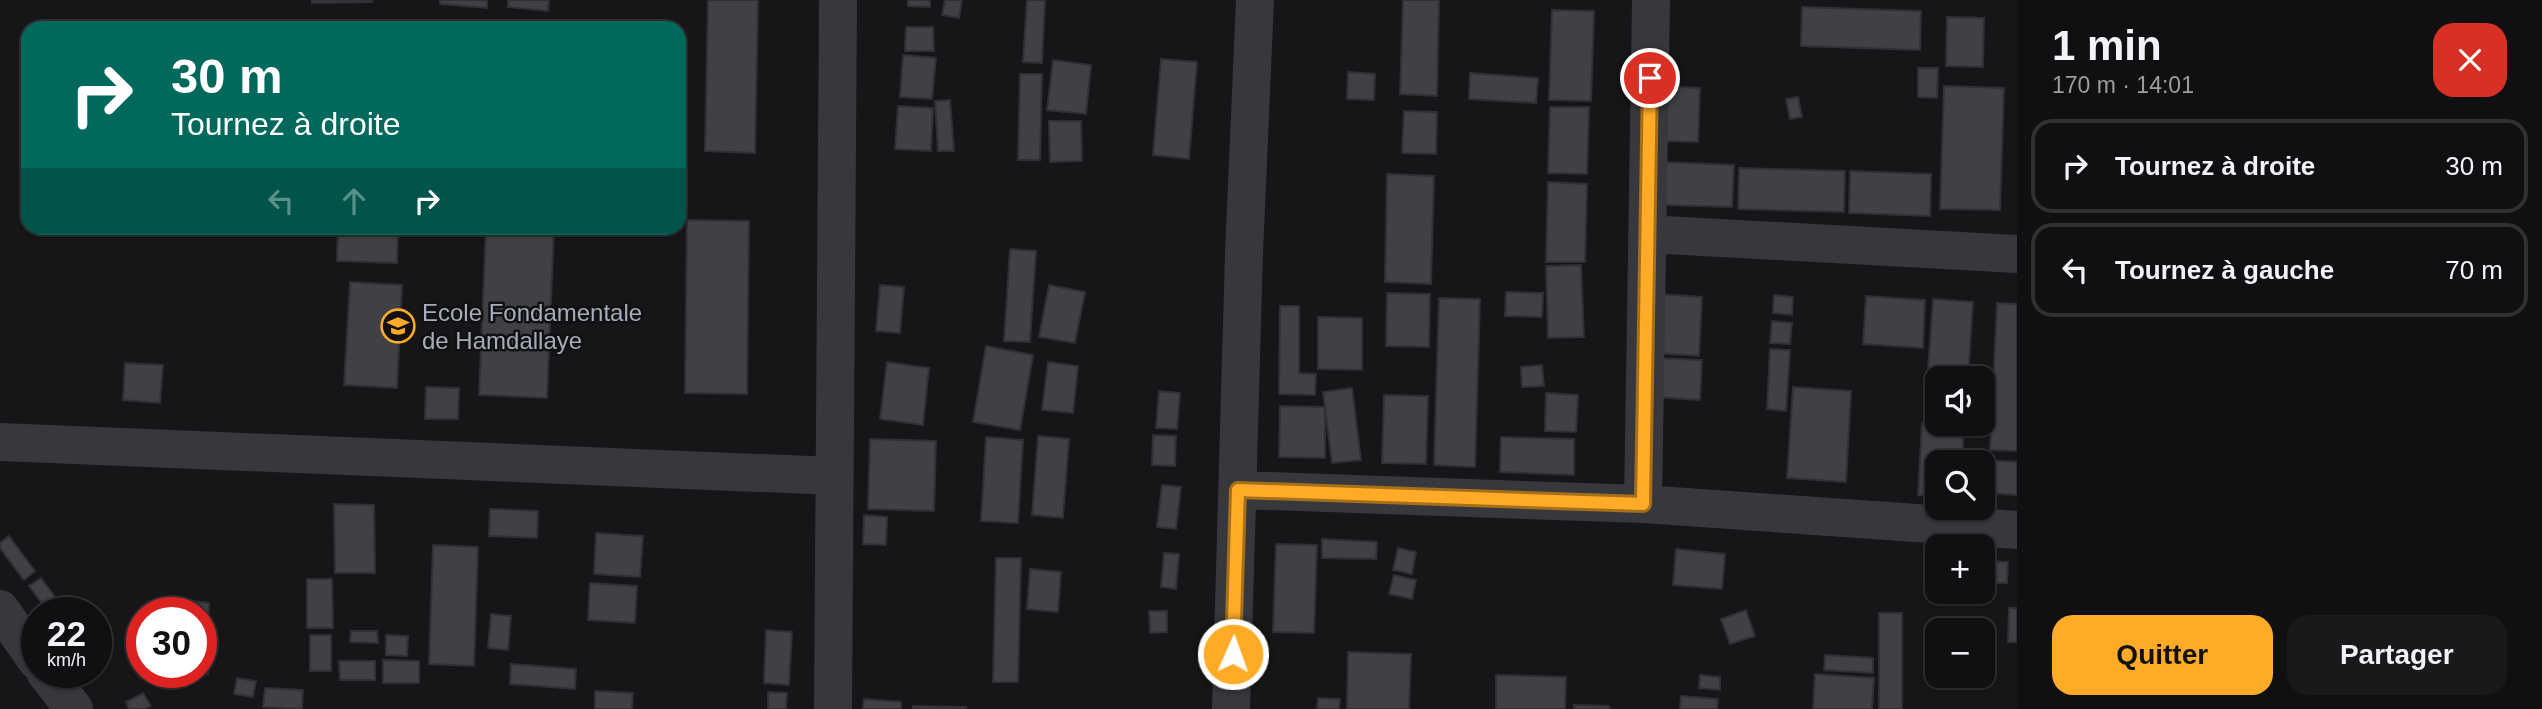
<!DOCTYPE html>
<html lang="fr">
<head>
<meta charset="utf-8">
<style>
	:root { --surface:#101012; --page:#19191b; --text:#f1f3f6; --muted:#9c9d9f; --line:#303032; --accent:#ffab27 }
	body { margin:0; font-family:Helvetica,sans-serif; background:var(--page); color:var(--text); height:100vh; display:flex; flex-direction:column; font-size:26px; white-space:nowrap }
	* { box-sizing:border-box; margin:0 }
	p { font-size:23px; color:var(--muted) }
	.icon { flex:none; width:38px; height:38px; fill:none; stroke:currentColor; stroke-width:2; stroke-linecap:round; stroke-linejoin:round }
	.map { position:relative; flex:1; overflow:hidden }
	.drawer { display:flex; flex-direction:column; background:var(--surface); width:525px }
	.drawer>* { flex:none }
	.banner { position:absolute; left:21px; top:21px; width:665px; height:214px; border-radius:21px; box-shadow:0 2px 5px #0004,0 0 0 2px var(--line); background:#00695c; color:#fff; overflow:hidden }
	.buttons { position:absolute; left:1925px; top:366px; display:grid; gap:14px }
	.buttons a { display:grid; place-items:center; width:70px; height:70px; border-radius:14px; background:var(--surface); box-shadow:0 2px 5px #0004,0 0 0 2px var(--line); font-size:35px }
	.speed { position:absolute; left:21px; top:597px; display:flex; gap:14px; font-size:35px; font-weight:700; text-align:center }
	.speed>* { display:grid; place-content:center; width:91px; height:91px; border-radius:50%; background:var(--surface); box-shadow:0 2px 5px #0004,0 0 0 2px var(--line); line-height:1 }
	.speed small { font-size:18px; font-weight:400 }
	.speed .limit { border:10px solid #d22; background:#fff; color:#111 }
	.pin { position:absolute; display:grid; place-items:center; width:60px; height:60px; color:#fff; margin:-30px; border:4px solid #fff; border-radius:50%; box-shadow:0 2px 7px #0007 }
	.me { position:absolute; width:77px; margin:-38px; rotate:2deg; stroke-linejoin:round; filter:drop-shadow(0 0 5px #0008) }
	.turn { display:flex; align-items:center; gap:24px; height:147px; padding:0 35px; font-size:32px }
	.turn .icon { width:91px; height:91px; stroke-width:2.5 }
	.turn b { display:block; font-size:49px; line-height:60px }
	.lanes { display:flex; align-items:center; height:66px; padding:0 35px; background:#0003; justify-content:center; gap:35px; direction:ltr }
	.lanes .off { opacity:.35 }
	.round { display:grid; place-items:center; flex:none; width:74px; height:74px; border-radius:21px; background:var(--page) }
	.overview { display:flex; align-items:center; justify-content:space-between; height:119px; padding:0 35px }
	h1 { font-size:42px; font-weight:800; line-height:52px }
	.cta { display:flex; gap:14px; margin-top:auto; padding:14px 35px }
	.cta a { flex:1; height:80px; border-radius:21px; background:var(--accent); color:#111; font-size:28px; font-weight:800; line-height:80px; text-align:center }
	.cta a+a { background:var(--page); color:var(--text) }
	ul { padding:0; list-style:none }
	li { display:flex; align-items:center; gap:21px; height:94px; margin:0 14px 10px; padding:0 21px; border:4px solid var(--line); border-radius:21px }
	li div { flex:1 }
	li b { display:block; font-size:26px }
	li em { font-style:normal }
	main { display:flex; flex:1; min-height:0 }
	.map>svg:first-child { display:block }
</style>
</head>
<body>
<main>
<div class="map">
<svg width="2017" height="709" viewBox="0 0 2017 709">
	<rect width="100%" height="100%" fill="#161618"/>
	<path fill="#404145" stroke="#2f3034" stroke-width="2" d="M312 0H372V2L312 3Z
		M440 0H487V8L440 4Z
		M508 0H549L548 11 508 7Z
		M708 0H758L755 153 705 151Z
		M908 0H930V7L908 6Z
		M945 0H962L959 18 942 15Z
		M1027 0H1045L1042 63 1023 62Z
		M1403 0H1439L1437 96 1400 94Z
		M1802 7 1921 11 1920 50 1801 46Z
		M1552 10 1594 11 1591 101 1549 100Z
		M1947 17 1984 18 1983 67 1946 66Z
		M906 27H933L934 51H905Z
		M903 55 936 58 932 99 900 97Z
		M1161 59 1197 62 1189 159 1153 155Z
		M1053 60 1091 65 1086 114 1047 110Z
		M1918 68H1938L1937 98 1918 97Z
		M1348 72 1375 74 1374 100 1347 99Z
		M1470 73 1538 78 1536 103 1469 99Z
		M1020 74H1042L1040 160H1018Z
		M1663 86 1700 88 1698 142 1661 141Z
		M1944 86 2004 88 2000 210 1940 209Z
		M1798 97 1802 117 1790 119 1786 99Z
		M950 100 954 151H938L935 101Z
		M898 106 933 108 931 151 895 149Z
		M1550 107H1589L1587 174 1548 173Z
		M1404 111 1437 112 1436 154 1402 153Z
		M1049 121H1081L1082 161 1050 162Z
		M1665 162 1734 165 1732 207 1663 205Z
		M1739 168 1845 171 1844 212 1738 209Z
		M1850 171 1931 174 1930 216 1849 213Z
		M1387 174 1434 176 1431 284 1385 282Z
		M1548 182 1587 184 1585 262H1546Z
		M687 220 749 221 747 394 685 393Z
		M338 228H398L397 263 337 261Z
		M486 228H554L547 398 479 395Z
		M1010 249 1036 251 1030 342 1004 341Z
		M1581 265 1584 337 1548 338 1546 266Z
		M350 282 402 285 397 388 344 385Z
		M880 285 904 287 900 333 876 331Z
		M1049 285 1085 292 1075 343 1039 337Z
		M1506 292 1543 293 1542 317 1505 316Z
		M1387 293 1430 294 1429 347 1386 346Z
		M1659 294 1702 297 1699 356 1655 353Z
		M1774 295 1793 297 1792 315 1773 313Z
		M1866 296 1925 300 1923 348 1863 344Z
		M1439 298 1480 299 1475 467 1434 465Z
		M1933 299 1973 302 1968 378H1937V414L1925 413Z
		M1997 303 2017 304V451L1990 450Z
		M1280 306H1299V373L1316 374 1315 395 1279 394Z
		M1318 317 1362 318V370L1318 369Z
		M1772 321 1792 323 1790 344 1770 343Z
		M986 346 1033 355 1020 430 973 422Z
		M1770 349 1790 350 1786 411 1767 409Z
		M1656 358 1702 360 1700 400 1655 397Z
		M887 362 929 368 923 425 880 419Z
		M1048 362 1078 366 1073 413 1042 410Z
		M125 363 163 365 160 403 123 400Z
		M1542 365 1544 386 1522 387 1521 367Z
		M426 387 459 388 458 419H425Z
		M1793 387 1851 391 1846 482 1787 478Z
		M1352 388 1361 460 1332 463 1323 392Z
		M1159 391 1180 393 1177 429 1156 428Z
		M1546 393 1578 395 1576 432 1545 431Z
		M1384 395 1428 396 1426 464 1382 463Z
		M1280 406 1325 407V458L1279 457Z
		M1922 423 1964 426 1962 462H1937V496L1918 495Z
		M1153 435 1176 436 1175 466 1152 465Z
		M1038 436 1069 439 1063 518 1032 515Z
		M986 437 1023 440 1018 523 981 521Z
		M1501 437 1574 439V475L1500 472Z
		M870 439 936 441 934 511 868 509Z
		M1987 460 2017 462V495L1985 493Z
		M1162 485 1181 487 1176 529 1157 527Z
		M334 504 374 505 375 573H335Z
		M490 509 538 511 537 538 489 536Z
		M864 515 887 517 886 545 863 544Z
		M596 533 643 536 640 577 594 574Z
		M9 536 35 571 24 580 0 548V543Z
		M1322 539 1377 542 1376 559 1322 558Z
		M1276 544 1317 545 1314 633 1273 632Z
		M433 545 478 547 474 666 429 664Z
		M1398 548 1416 552 1412 574 1393 570Z
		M1676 549 1725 554 1722 589 1673 585Z
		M1164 553 1179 554 1176 589 1161 587Z
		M996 558H1021L1018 682H993Z
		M1984 561 2008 562 2007 583H1984Z
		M1030 569 1061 572 1058 612 1027 609Z
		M1394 575 1416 580 1412 599 1389 594Z
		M41 578 58 601 47 610 29 586Z
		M307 579H332L333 628H307Z
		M590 583 637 586 635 623 588 620Z
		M189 601 209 603 207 641H201V612H188Z
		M2009 608H2017V642H2008Z
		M1746 610 1755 636 1730 644 1721 619Z
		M1149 611H1167V632L1150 633Z
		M1879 613H1902V709H1879Z
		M491 614 511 616 508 650 488 648Z
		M766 630 792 632 789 685 764 683Z
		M351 631H377L378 643 350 642Z
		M310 635H331V671H310Z
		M386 635 408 636 407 656 386 655Z
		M142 646V672L153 673 140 678 128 652Z
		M201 649H208V674H187V672H201Z
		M1348 652 1411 654 1409 709H1347Z
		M96 655 103 669 78 681 74 672H96Z
		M1825 655 1873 658V673L1824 670Z
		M383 660 419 661V683H383Z
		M339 661H375V680H340Z
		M511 664 576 669 575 689 510 684Z
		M1815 674 1874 678 1872 709H1813Z
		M1496 675 1566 677 1565 709H1496Z
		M1700 675 1720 677V690L1699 688Z
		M237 678 256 681 253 697 234 694Z
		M265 688 303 690 302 709 263 707Z
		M595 691 633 693 632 709H595Z
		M768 692 787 693 786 709H768Z
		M143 693 151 706 145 709H129L126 702Z
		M1681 696 1718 699 1717 709H1680Z
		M1318 698 1340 699 1339 709H1317Z
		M864 699 901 702V709H863Z
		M1574 705 1609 706V709H1574Z
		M913 706 966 707V709H913Z"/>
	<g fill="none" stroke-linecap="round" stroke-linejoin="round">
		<path stroke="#36383d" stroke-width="38" d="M1647 234 2017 254
			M0 442 834 476
			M1238 490 1643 504 2017 530
			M1643 504 1651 0
			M0 609 37 661
			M45 672 74 709
			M833 709 838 0
			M1231 709 1244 253 1255 0"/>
	</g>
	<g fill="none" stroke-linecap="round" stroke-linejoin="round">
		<defs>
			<path id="route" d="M1233 654 1238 490 1643 504 1650 78"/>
		</defs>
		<use href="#route" stroke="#a66f19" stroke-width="18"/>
		<use href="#route" stroke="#ffab27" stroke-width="12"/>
	</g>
	<defs>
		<symbol id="school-ring" viewBox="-11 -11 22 22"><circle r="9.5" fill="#111113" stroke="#ffab27" stroke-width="1.5"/><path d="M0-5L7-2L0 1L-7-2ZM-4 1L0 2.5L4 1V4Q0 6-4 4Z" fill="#ffab27"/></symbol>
	</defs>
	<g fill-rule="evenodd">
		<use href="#school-ring" x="379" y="307" width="38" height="38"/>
	</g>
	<g text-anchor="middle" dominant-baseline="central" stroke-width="5" stroke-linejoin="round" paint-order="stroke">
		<g font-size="24" fill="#a6adb9" stroke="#111113" text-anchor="start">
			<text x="422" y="312">Ecole Fondamentale<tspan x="422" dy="28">de Hamdallaye</tspan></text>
		</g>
	</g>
</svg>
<div class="buttons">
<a><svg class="icon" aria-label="sound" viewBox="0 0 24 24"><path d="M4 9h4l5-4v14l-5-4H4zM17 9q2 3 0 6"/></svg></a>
<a><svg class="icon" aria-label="search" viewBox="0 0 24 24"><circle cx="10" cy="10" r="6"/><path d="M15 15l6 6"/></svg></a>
<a>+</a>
<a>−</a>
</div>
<div class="speed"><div>22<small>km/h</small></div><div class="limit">30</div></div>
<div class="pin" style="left:1650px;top:78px;background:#d93025"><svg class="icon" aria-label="arrive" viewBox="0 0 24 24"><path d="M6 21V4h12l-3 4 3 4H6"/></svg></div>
<svg class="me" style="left:1233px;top:654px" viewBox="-20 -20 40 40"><circle r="17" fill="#ffab27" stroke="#fff" stroke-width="3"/><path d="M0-11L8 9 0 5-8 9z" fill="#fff"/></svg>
<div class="banner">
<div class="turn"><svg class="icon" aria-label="right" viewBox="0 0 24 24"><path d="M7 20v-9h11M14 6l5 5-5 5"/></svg><div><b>30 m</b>Tournez à droite</div></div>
<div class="lanes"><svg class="icon off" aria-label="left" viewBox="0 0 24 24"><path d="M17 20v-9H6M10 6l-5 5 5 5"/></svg><svg class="icon off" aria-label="ahead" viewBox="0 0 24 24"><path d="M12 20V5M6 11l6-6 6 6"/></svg><svg class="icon" aria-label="right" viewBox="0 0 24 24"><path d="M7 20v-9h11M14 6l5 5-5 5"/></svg></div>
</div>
</div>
<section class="drawer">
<div class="overview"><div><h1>1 min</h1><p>170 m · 14:01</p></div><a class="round" style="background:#d93025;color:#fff"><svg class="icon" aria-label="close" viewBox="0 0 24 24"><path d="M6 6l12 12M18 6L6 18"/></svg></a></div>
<ul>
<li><svg class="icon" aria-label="right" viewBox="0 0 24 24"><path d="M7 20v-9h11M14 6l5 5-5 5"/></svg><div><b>Tournez à droite</b></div><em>30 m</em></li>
<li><svg class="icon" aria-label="left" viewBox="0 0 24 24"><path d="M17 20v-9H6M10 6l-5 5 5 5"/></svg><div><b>Tournez à gauche</b></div><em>70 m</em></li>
</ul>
<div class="cta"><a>Quitter</a><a>Partager</a></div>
</section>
</main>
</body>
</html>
